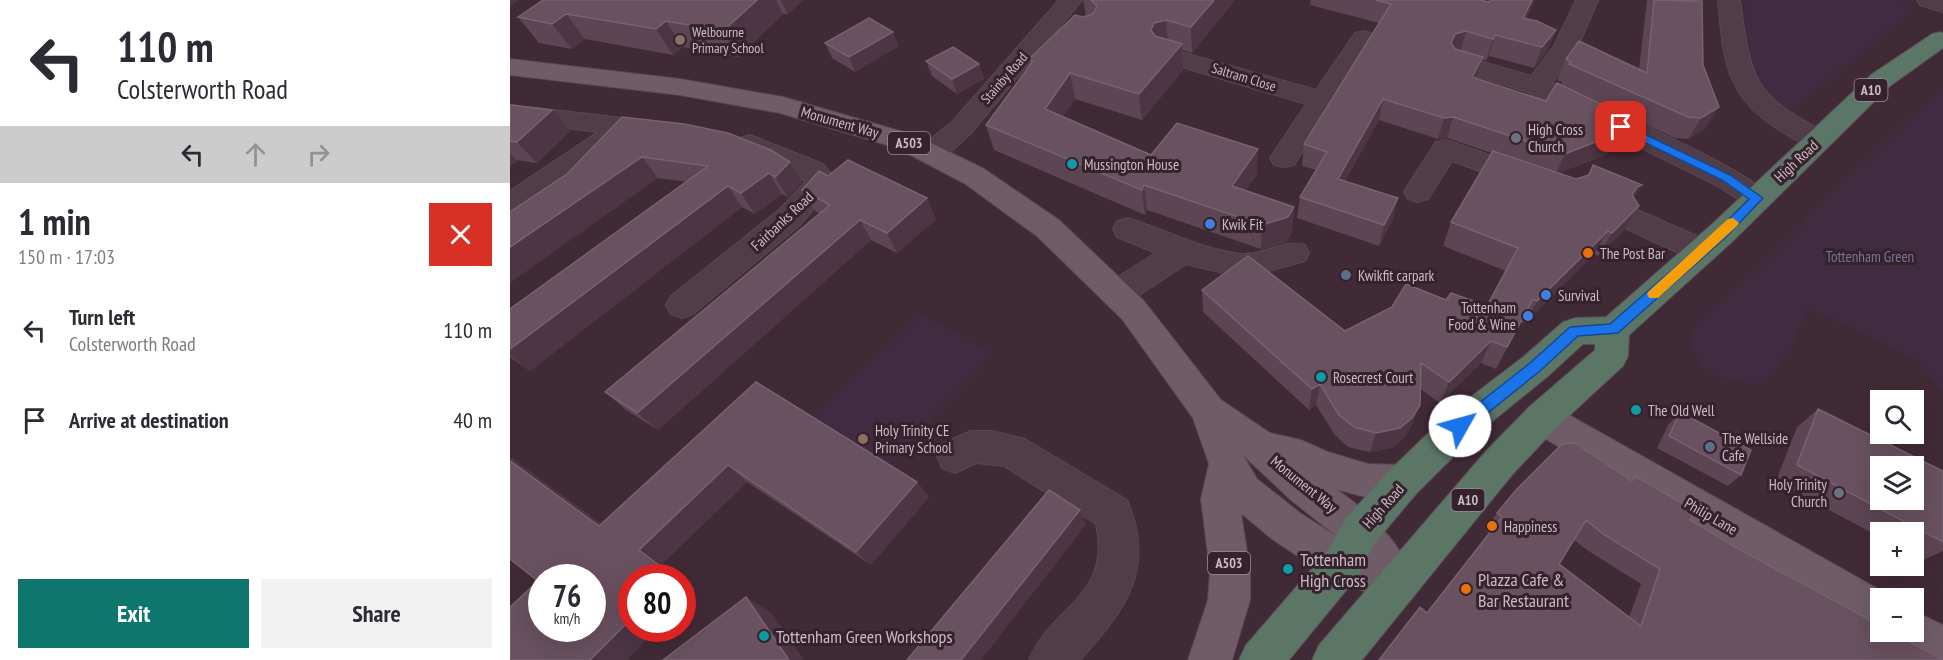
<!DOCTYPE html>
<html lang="en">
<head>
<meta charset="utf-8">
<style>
	:root { --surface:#fff; --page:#f2f2f3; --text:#2b2b33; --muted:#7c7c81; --accent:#0f766e }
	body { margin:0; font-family:"PT Sans Narrow",sans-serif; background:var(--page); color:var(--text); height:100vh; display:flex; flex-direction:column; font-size:22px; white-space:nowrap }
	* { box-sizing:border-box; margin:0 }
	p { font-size:20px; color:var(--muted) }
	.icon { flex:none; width:33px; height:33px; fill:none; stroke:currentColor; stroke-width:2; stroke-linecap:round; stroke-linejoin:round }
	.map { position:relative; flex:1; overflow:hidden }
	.panel { display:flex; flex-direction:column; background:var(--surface); width:510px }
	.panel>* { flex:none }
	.hud { background:#fff; color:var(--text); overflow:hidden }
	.controls { position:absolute; left:1360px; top:390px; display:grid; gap:12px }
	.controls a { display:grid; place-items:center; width:54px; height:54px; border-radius:0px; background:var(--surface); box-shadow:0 6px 24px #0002; font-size:30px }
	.speed { position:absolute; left:18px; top:564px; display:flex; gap:12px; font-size:30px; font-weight:700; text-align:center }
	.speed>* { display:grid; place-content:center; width:78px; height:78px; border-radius:50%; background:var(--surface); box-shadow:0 6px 24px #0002; line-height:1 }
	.speed small { font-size:15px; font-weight:400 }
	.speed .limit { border:9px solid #d22; background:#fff; color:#111 }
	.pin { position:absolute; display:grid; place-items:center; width:51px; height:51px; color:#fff; margin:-26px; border-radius:12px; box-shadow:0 3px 9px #0006 }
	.me { position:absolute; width:66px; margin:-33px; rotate:52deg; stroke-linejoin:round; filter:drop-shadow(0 0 4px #0008) }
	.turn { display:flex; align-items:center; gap:21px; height:126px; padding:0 18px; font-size:27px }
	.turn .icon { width:78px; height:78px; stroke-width:2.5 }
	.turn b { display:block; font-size:42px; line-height:51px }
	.lanes { display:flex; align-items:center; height:57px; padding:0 18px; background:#0003; justify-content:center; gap:30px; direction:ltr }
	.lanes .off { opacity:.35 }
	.round { display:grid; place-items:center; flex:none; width:63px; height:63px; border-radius:0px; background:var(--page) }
	.overview { display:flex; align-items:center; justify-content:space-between; height:102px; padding:0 18px }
	h1 { font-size:36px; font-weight:700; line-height:45px }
	.action { display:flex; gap:12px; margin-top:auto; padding:12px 18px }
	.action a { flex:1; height:69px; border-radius:0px; background:var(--accent); color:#fff; font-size:24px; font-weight:700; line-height:69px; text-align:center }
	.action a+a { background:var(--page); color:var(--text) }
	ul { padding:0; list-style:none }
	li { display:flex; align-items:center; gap:18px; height:90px; padding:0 18px }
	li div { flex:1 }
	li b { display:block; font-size:22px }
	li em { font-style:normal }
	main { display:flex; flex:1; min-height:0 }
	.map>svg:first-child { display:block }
</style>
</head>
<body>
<main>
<section class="panel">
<div class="hud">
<div class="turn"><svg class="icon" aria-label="left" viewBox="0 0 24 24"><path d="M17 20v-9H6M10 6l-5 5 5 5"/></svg><div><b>110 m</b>Colsterworth Road</div></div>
<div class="lanes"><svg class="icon" aria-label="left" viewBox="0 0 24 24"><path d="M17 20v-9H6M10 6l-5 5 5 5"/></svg><svg class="icon off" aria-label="ahead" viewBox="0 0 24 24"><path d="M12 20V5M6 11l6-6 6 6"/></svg><svg class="icon off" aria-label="right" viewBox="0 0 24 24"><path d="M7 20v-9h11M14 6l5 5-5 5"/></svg></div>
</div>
<div class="overview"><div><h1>1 min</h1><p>150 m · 17:03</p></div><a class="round" style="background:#d93025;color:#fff"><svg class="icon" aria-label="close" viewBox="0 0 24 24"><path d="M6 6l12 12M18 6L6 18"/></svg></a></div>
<ul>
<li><svg class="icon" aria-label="left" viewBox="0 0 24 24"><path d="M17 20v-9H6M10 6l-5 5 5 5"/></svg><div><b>Turn left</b><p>Colsterworth Road</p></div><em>110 m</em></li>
<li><svg class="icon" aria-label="arrive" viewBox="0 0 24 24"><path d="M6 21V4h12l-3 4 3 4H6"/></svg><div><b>Arrive at destination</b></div><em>40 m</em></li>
</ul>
<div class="action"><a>Exit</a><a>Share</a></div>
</section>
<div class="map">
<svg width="1433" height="660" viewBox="0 0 1433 660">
	<rect width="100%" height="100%" fill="#402a36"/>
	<path fill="#402b41" d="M1235 0H1389L1395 2 1403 11 1282 111C1273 106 1261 101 1253 95 1233 77 1235 24 1235 0Z
		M1433 86V391L1405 359 1299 309 1279 353 1255 384C1219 382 1174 376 1183 329L1257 258 1334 179Z
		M411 313 484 354 375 470 297 421Z"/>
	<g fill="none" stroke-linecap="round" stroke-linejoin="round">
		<defs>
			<path id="minor" d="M549 0H572L461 133 432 160 422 162 412 160 408 153 412 146 443 121Z
				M1066 0H1088L1068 47 1042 83C1079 101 1246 172 1261 198L1257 205 1247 208 1237 205 1206 185 1018 92 940 68 937 63 940 58 949 55 1021 76 1044 46Z
				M1208 0H1230C1241 81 1242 94 1318 134L1322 140 1318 146C1302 151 1292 143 1279 136 1216 99 1214 67 1208 0Z
				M1407 0H1433V12L1410 5Z
				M853 31 861 33 865 38 784 165 774 167 764 165 760 158 796 104 648 60 645 55 648 50 657 48 806 90 845 33Z
				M0 105 147 122 157 125 160 131 157 137 147 140 118 136 85 163 10 212 0 215V191L88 132 0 121Z
				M240 135 313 164 327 181 290 225 183 314 172 318 161 314 156 305 161 296 270 209 296 181 230 150 226 144 230 138Z
				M936 140 1029 172 1033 179 1029 186 1019 189 942 161 918 199 908 202 898 199 894 192 898 185 926 142Z
				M1125 209 1203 243 1207 251 1203 259 1192 262 1181 259 1115 228 1110 220 1115 212Z
				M618 218C656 230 692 250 732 254 754 256 773 238 795 245L799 253 795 261 734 278 676 264 619 302 608 305 597 302 592 293 597 284 646 253 607 237 603 229 607 221Z
				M461 431H481L515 439 617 500C647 569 615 610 570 660H519C542 605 602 597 586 524L494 466 466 463 445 473 432 468 427 456 432 444Z"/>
			<path id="major" d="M0 59 170 79 273 97 407 136 474 169 549 220 634 301 711 400 760 433 791 440 818 452 858 464 893 465 906 470 912 482 906 494C879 505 853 497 826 489 861 513 892 545 908 585L902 599 888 605 819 577 762 539 731 513 740 571V600L722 660H678L698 600 700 571 691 499 699 464 683 418 612 319 527 236 454 183 387 148 270 113 170 95 0 75ZM733 455 781 500 829 538 790 513 747 479Z
				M1032 402 1045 407 1384 598H1371V632H1379L1371 635 1356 629 1019 429 1014 418 1019 407Z
				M1404 611 1433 625V660H1412L1388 647 1382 632H1404Z"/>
			<path id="highway" d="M1430 32 1433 33V48L1380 86 1223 241 1119 335 1118 356 1113 366 1045 429 1002 475 852 660H802L809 645 976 451 1019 407 1085 350V344H1073L1037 377 963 437 906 494 864 544 847 577 779 660H729L736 645 819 549 836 518 880 470 937 415 1013 357 1053 322 1065 318 1096 317 1201 225 1362 74 1422 34Z"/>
		</defs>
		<use href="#minor" stroke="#594751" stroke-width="2"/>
		<use href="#major" stroke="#594751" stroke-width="2"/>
		<use href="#highway" stroke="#5a4852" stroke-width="2"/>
		<use href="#minor" fill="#503d47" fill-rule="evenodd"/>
		<use href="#major" fill="#6f5c67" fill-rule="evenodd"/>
		<use href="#highway" fill="#5b7567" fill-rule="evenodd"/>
	</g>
	<path fill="#5d4553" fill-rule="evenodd" d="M33 0H294L278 14H273L228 57 173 47 163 55 75 39 62 49 29 43 8 17Z
		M573 0H725L682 53 672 50 673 70 632 120 565 99 553 116 641 155 747 174 736 190 784 207 782 232 776 242 751 249 637 210 635 215 484 150 476 125 520 66 518 60 573 17 576 16Z
		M801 0H970L979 2 980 0H1025L1016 19 1046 30 1037 51 1024 68 979 56 976 61 972 59 966 79 1036 101 1105 111 1101 118 1098 154 1049 173 1066 179 1077 176 1083 165 1124 198 1129 206 1114 230 1088 256 1084 254 1015 323 1011 322 986 369 971 363 930 403 910 389 902 425 894 438 882 448 860 452 838 447 825 435 806 405 799 410 693 312 692 290 835 331 936 300 977 306 996 271 933 246 941 222 982 153 937 138 928 139 869 120 835 181 883 219 869 246 787 218 790 197 806 170 792 166 794 144 869 23 800 5Z
		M1137 0H1187L1193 65 1196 128 1178 139 1165 138 1051 85 1052 82 1047 80 1056 59 1129 69Z
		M315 43 389 46 345 72 322 58Z
		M416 61 469 64 474 79 447 94 422 76Z
		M0 105 60 131 27 163 6 160 7 161 0 166Z
		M112 117 280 162 292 182 278 197 272 194 245 214 232 207 20 371 0 357V309L177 182 148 178 57 174Z
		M318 176 426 219 387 253 361 240 148 430 116 410 95 392 310 214 305 211 292 190Z
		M246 382 407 482 419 497 361 565 237 482 152 564 28 581 0 457 91 524Z
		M1308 409 1433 471V551L1414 560 1404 555V532H1371V538L1266 481 1287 427Z
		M1170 412 1231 475 1218 486 1147 448 1158 425Z
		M1125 476 1180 520 1225 547 1433 659 917 613 979 533 975 530 987 513 1121 480ZM1064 540 1077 550 1131 584 1119 617 1049 564Z"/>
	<path fill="#4d3543" d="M0 0H9L0 7Z
		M247 0H266L273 14 228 57 213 31Z
		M271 0H294L278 14Z
		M704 0H725L682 53 681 27Z
		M1022 0H1025L1006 40 1013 18Z
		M56 14 75 39 62 49 42 24Z
		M656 20 658 46 646 49 641 30 644 23Z
		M156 21 173 47 163 55 146 29Z
		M1046 30 1037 51 1024 68 1032 47Z
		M956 31 950 53 939 56 941 43 945 34Z
		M383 32 389 46 345 72 339 57Z
		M985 35 979 56 976 61 983 39Z
		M672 44 673 70 632 120 629 94Z
		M973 57 966 78 962 77Z
		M469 64 474 79 447 94 442 79Z
		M560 73 565 99 541 134 535 109Z
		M873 99 869 120 825 200 828 179Z
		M1209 107 1196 128 1178 139 1191 118Z
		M42 110 60 131 27 163 7 142Z
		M943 117 937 138 928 139 934 118Z
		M1108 133 1098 154 1045 175 1055 154Z
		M748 149 747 174 722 211V186Z
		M0 153 7 161 0 166Z
		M132 157 148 178 0 283V247Z
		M280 162 292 182 278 197 265 177Z
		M259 173 272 194 245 214 231 193Z
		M634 185 637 210 635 215 632 190Z
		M1132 185 1118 209 1113 211 1127 187Z
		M218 186 232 207 20 371 0 355V349Z
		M417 198 426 219 387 253 377 233Z
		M888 198 883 219 869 246 874 225Z
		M1129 206 1114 230 1088 256 1102 233Z
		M784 207 782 232 776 242 751 249 752 225Z
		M350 220 361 240 148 430 127 413Z
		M1098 231 1084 254 1015 323 1027 301Z
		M981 341 971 363 930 403 939 382Z
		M810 384 806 405 799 410 802 389Z
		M910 405 902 425 894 438 882 448 860 452 866 433Z
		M0 457 113 541 89 526 0 461Z
		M218 465 237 482 152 564 170 578H162L129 550Z
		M407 482 419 497 361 565 346 552Z
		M570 510 576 525 471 660H451Z
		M172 579 186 589 172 603Z
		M236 597 261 612 294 660H279Z
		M122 618V628H148L117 660H80Z"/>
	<path fill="#69515f" stroke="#78626f" stroke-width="1.5" fill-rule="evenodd" d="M33 0H247L213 31 156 21 146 29 56 14 42 24 8 17Z
		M581 0H704L681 27 656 20 644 23 641 30 645 36 672 44 629 94 560 73 535 109 641 155 667 123 748 149 722 186 784 207 778 217 752 225 634 185 632 190 476 125 523 61 518 60 565 15 573 17 583 14 587 6Z
		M866 0H970L979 2 980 0H1022L1013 18 1027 21 1046 30 1032 47 985 35 983 39 956 31 945 34 941 43 945 49 973 57 962 77 1036 101 1047 83 1105 111 1100 116 1108 133 1055 154 943 117 934 118 873 99 828 179 888 198 874 225 790 197 817 152 794 144 881 4Z
		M1144 0 1192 1 1193 65 1209 107 1191 118 1178 117 1059 64 1061 62 1056 59 1069 41 1137 73Z
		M359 18 383 32 339 57 315 43Z
		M443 47 469 64 442 79 416 61Z
		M0 105 42 110 7 142 0 141Z
		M112 117 174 124 218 133 261 150 280 162 265 177 259 173 231 193 218 186 0 349V309L198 166 132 157 0 247V212L57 174Z
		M983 151 1066 179 1079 175 1083 165 1132 185 1127 187 1122 195 1129 206 1102 233 1098 231 1027 301 1023 299 997 347 981 341 939 382 911 363 910 405 902 418 890 428 866 433 844 427 829 415 810 384 802 389 692 290 738 256 835 331 882 307 896 284 936 300 941 293 977 306 1008 248 941 222Z
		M338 160 417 198 377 233 350 220 127 413 95 392 320 205 292 190 309 171 318 176Z
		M246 382 407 482 346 552 218 465 129 550 163 576 162 578H122V618L80 660H0V607L28 581 0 559V461L89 526ZM32 578H82V628H32Z
		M1308 409 1433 471V542L1287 465ZM1371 466H1404V500H1371Z
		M1170 412 1241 450 1231 475 1159 436Z
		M1065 443 1122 481 1125 476 1184 510 1180 520 1225 547 1371 626V632H1382L1433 660H869L910 607 917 613 992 517 987 513 1006 490 1052 444ZM1076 520 1093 534 1150 569 1131 626 1049 564Z
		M539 490 570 510 451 660H397Z
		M236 597 279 660H153Z"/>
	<path fill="#1a73e8" stroke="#114b97" stroke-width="1.5" d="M1111 123 1220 175 1253 198 1217 236 1108 333 1068 336 1030 371 955 431 950 433 945 431 943 426 945 422 1020 363 1060 327 1100 324 1208 230 1239 199 1212 180 1107 129V124Z"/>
	<path fill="#f59e0b" d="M1223 218 1229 223 1227 226 1148 298H1139L1137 294 1139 291 1218 219Z"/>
	<g fill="#8d6e63" stroke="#35222d" stroke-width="2">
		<circle cx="170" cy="40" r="6"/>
		<circle cx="353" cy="439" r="6"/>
	</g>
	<g fill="#6b7280" stroke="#35222d" stroke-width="2">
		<circle cx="1006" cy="138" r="6"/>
		<circle cx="1329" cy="493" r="6"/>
	</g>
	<g fill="#0f9aa8" stroke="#35222d" stroke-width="2">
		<circle cx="562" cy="164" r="6"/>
		<circle cx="811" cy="377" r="6"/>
		<circle cx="1126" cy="410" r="6"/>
		<circle cx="778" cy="569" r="6"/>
		<circle cx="254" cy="636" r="6"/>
	</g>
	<g fill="#3f7fe0" stroke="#35222d" stroke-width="2">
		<circle cx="700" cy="224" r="6"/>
		<circle cx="1036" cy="295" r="6"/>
		<circle cx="1018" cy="316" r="6"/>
	</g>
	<g fill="#e8710a" stroke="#35222d" stroke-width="2">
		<circle cx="1078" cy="253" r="6"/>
		<circle cx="982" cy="526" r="6"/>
		<circle cx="956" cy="589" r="6"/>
	</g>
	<g fill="#5c6f8a" stroke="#35222d" stroke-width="2">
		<circle cx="836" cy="275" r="6"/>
		<circle cx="1200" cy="447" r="6"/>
	</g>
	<g text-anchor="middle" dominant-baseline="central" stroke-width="6" stroke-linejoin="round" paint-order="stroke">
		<g font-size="14" fill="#cabac2" stroke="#35222d" text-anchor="start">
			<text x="182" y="32">Welbourne<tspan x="182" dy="16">Primary School</tspan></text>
		</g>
		<g font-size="14" fill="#cabac2" stroke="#35222d">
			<text transform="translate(734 77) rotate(17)">Saltram Close</text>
			<text transform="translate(494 78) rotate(-49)">Stainby Road</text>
		</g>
		<g fill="#35222d" stroke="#9d8c95" stroke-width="1.5">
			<rect x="1344.5" y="79" width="33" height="22" rx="4.5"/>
			<rect x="378" y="132" width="42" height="22" rx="4.5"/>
			<rect x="941.5" y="489" width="33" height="22" rx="4.5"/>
			<rect x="698" y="552" width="42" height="22" rx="4.5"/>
		</g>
		<g font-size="14" font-weight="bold" fill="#cabac2">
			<text x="1361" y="90">A10</text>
			<text x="399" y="143">A503</text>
			<text x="958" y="500">A10</text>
			<text x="719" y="563">A503</text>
		</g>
		<g font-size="15" fill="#cabac2" stroke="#35222d">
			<text transform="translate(330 122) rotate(16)">Monument Way</text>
			<text transform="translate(1286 161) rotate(-43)">High Road</text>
			<text transform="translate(272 221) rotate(-43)">Fairbanks Road</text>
			<text transform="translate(794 484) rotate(39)">Monument Way</text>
			<text transform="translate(873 506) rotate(-48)">High Road</text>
			<text transform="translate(1201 516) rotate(30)">Philip Lane</text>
		</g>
		<g font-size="15" fill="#cabac2" stroke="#35222d" text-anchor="start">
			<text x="1018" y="129">High Cross<tspan x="1018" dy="17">Church</tspan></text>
			<text x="574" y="164">Mussington House</text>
			<text x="712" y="224">Kwik Fit</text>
			<text x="1090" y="253">The Post Bar</text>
			<text x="848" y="275">Kwikfit carpark</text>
			<text x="1048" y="295">Survival</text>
			<text x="1006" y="307" text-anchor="end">Tottenham<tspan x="1006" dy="17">Food &amp; Wine</tspan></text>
			<text x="823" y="377">Rosecrest Court</text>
			<text x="1138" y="410">The Old Well</text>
			<text x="365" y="430">Holy Trinity CE<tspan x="365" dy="17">Primary School</tspan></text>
			<text x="1212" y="438">The Wellside<tspan x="1212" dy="17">Cafe</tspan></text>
			<text x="1317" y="484" text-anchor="end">Holy Trinity<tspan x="1317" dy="17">Church</tspan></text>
			<text x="994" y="526">Happiness</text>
		</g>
		<g font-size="15" fill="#777498" stroke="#35222d">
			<text x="1360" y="256">Tottenham Green</text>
		</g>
		<g font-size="18" fill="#cabac2" stroke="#35222d" text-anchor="start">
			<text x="790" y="559">Tottenham<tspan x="790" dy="21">High Cross</tspan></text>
			<text x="968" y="579">Plazza Cafe &amp;<tspan x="968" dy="21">Bar Restaurant</tspan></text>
			<text x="266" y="636">Tottenham Green Workshops</text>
		</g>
	</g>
</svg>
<div class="controls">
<a><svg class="icon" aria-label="search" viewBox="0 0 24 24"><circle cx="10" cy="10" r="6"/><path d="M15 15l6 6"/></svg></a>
<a><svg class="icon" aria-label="layers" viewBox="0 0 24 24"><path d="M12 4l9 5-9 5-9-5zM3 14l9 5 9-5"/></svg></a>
<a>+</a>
<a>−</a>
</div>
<div class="speed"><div>76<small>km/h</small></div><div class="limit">80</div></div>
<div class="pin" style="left:1111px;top:127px;background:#d93025"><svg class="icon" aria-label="arrive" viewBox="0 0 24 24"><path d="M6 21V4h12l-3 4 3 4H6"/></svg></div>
<svg class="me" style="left:950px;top:426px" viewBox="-20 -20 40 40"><circle r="19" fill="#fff"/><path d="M0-13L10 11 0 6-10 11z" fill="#1a73e8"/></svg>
</div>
</main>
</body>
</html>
